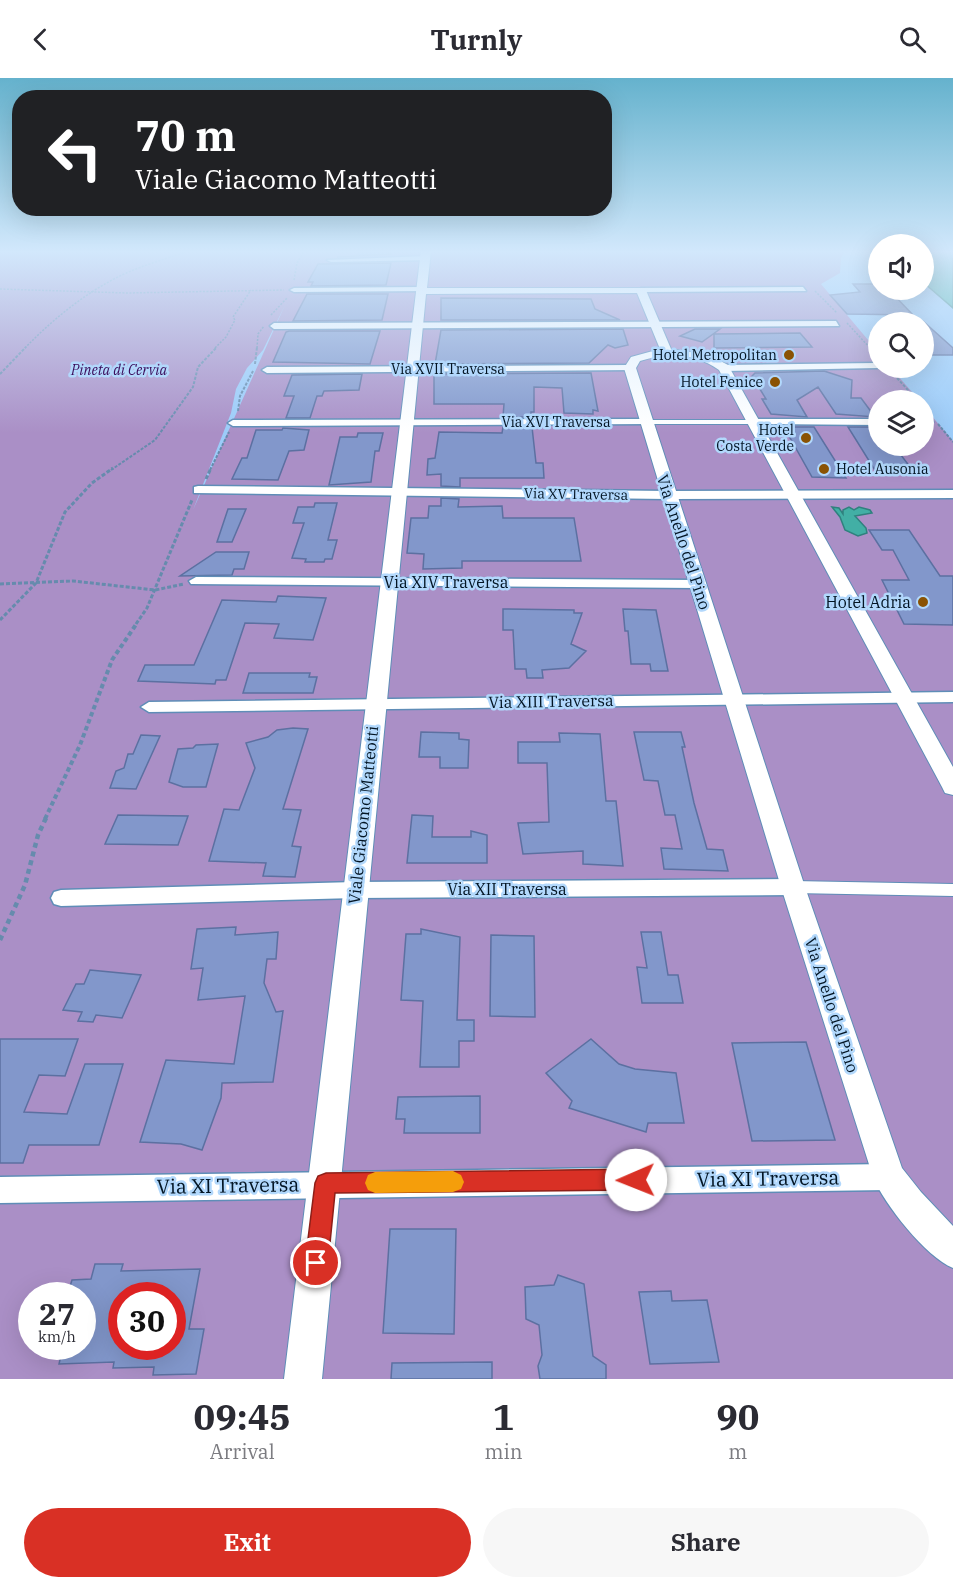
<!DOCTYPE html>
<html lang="en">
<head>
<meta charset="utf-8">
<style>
	:root { --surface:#fff; --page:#f7f7f7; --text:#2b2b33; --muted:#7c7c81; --accent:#d93025 }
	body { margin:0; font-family:"IBM Plex Serif",serif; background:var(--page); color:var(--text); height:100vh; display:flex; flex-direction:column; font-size:22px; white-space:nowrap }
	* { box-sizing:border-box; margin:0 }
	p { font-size:20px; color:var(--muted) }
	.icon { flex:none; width:33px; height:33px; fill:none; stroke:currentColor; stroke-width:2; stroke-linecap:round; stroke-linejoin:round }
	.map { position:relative; height:1301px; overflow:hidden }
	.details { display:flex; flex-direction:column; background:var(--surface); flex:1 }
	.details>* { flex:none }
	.hud { position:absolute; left:12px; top:12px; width:600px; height:126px; border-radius:24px; box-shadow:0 6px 24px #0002; background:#202124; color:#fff; overflow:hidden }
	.fabs { position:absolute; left:868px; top:156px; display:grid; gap:12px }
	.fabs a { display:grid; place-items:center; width:66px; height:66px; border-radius:50%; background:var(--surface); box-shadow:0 6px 24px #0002; font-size:30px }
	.speed { position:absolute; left:18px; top:1204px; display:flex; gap:12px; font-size:30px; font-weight:700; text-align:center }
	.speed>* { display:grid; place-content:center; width:78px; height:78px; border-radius:50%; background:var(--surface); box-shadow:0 6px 24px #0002; line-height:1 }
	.speed small { font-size:15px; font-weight:400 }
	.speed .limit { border:9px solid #d22; background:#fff; color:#111 }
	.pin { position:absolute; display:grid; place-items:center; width:51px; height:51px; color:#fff; margin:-26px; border:3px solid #fff; border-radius:50%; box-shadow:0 2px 6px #0007 }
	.me { position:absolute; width:66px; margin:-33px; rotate:269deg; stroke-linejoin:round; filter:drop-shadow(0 0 4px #0008) }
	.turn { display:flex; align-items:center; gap:21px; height:126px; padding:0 24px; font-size:27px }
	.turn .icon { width:78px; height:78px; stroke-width:2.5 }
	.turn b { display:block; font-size:42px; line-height:51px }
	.eta { display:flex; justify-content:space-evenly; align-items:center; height:102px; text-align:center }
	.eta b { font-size:36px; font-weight:700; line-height:42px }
	.cta { display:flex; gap:12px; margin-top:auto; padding:12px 24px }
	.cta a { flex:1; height:69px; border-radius:36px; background:var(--accent); color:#fff; font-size:24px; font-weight:700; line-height:69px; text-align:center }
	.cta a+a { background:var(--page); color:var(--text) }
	header { display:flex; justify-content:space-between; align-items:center; height:78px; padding:0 24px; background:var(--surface); font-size:27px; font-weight:700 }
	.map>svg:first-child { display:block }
</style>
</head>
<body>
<header><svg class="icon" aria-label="back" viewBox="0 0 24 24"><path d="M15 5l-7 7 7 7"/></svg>Turnly<svg class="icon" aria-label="search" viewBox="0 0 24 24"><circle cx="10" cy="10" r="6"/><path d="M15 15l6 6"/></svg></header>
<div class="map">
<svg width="953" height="1301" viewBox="0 0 953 1301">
	<rect width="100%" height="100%" fill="#9cccf9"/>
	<path fill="#aa8fc6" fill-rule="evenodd" d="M0 173H845L841 180 840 195 821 206 879 275V290H891L919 322H879V368H924V329L953 363V1301H0ZM285 227 193 432 231 335 236 311 247 290 263 272ZM32 1218H82V1269H32ZM122 1218H172V1269H122Z"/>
	<path fill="#42afa5" stroke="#2f817e" stroke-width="1.5" d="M924 173H953V230L924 205Z
		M832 429 839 430 843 436V432L849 429 854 432 859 429 870 432 872 435 855 438 866 450 867 455 858 458 845 452 840 439Z"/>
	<path fill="#8297cb" stroke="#5c70a1" stroke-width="1.5" fill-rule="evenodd" d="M358 173H389L388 176H392L337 179 357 178Z
		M391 185 386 207 311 208 313 204H308L318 186Z
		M853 206H879V212H889L913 237 847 236 830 217 860 214Z
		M307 216H388L382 242 293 243Z
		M441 220 591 221 595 231 620 242H441Z
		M924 244 953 270V277H924Z
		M623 251 628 267 615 270 608 267 589 285 435 286 441 252Z
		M695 251H720L702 264 680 258Z
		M289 253H380L370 286 273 284 286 254Z
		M800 255 812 269 714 270V256Z
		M824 293 852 302 851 320H861L875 339 836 336 818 309 797 322 807 339 771 336 762 321H766L752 298 755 295Z
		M591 295 598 333 593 332V336L564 335 562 310 534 309V334H531V339H503L504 326H434V296Z
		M362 296 359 312 324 313 322 318H317L310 340H286L294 318H284L292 297Z
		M503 349H532L536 385H543L544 400H460V409L441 408V396L427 397 428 381 435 380 439 354 502 355Z
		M784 349H814L846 400 812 399Z
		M848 349H879V368H894L914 394H876Z
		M283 350 309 352 304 372 289 373 278 402 232 401 242 380H247L256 352H282Z
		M358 355H383L379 373H375L371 404 329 407 340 359H357Z
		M441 420 459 421 458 429 502 428 503 440H574L581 483H462V490L423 491 424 476 407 475 411 440H428L429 428H441Z
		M315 425H337L328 462H337L332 481H325L324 484H305L306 481 292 480 304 445H293L298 429H314Z
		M228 431H246L232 464H217Z
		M869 452H909L940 498H953V547L904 546 882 502H909L893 472H882Z
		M216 474H249L244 491H234L232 497 180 498Z
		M278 518 326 520 313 562 274 560 279 546 245 545 226 602H216L215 606 138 603 145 587H194L222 522 276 524Z
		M503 531 574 532V535H582L571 566 586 573 569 590 542 592 543 600H527L526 591H515L513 552H503Z
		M623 531 656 532 668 593H651L650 586H631L628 553H625Z
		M249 595H310L309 599H317L313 615H243Z
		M293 650 308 651 283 731 301 732 292 768 301 769 295 799 263 798 266 785 209 783 224 731 239 732 255 690 246 665 268 659 277 652Z
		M421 654 459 655V661L469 662 468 690H440V679H419Z
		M634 654H681L685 669H682L694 725 707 771 723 772 728 793 664 791 661 770 682 771 675 737H665L658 703 644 702Z
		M559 655 600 656 606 723H616L623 788 583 786V773L523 776 518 745 549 744 547 685H518V664H560Z
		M141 657 160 658 136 711 110 710 116 693 124 690 128 676H133Z
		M218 666 206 709H183L169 704 178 671 193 670 196 667Z
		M118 737 188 738 178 767 105 766Z
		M412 737 433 738 432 759H471V753L487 757V785H407Z
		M236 849 235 857 278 854 276 881H267L264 905 276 934 283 933 273 1004 222 1005 221 1020 202 1072 181 1066 140 1064 166 982 234 986 245 918 198 922 203 890 191 891 197 851Z
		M421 851 460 859 457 942H474V963H459V989H420L423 923 401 922 406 856H421Z
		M641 854H661L668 897H678L683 925H642L637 889 647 890Z
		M491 857 534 858 535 939 490 938Z
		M90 892 141 897 122 940 96 937 93 944 78 943 82 934 63 932 76 906H84Z
		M0 961H78L65 998 39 997 24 1034 67 1036 85 986H123L99 1067H29L23 1085H0Z
		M591 961 619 986 635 991 676 995 684 1045H648L646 1054 569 1030 572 1023 546 995Z
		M806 964 835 1062 752 1063 732 965Z
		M480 1018V1055H404L405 1041H396L398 1019Z
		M390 1151H456L454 1256 383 1255Z
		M95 1186H123L121 1193 200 1191 189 1251H204L196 1296 153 1297 154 1289 113 1290 114 1284 59 1286 63 1269H82V1218H67L72 1202 91 1201ZM122 1218H172V1269H122Z
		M558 1197 584 1206 593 1278 606 1287V1301H540L538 1288 542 1277 539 1247 526 1241 525 1209 554 1207Z
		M671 1213 672 1223 707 1222 719 1284 650 1286 639 1214Z
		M492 1284V1301H391L392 1285Z"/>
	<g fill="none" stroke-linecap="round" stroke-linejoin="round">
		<defs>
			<path id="pedestrian" d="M643 342H753L757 344 753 346H643Z
				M793 803 953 806V818L793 815 788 813 786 809 788 805Z"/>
			<path id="minor" d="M426 178 429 182 331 184 327 182Z
				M423 209 426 213 294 214 290 212 294 210Z
				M803 209 806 213 641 214 637 212 641 210Z
				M836 243 839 248 274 251 270 248 274 245Z
				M875 285 878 286V290L724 293 719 290 724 287Z
				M630 287 635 290 633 292 267 295 262 292 267 289Z
				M646 341 651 344 650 346 233 348 228 345 233 342Z
				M753 341H879V347L749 346V342Z
				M924 341 932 342 933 344 924 347Z
				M198 408 668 413 953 412V420L668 421 194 415V409Z
				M196 499 696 502 703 506 696 510 191 506 189 503Z
				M953 614V624L149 634 141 629 149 624Z
				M793 801 800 803 803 809 800 815 793 817 355 820 61 828 54 826 51 820 54 814 61 812 355 804Z
				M889 1086 898 1090 902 1099 898 1108 889 1112 0 1125V1099Z"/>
			<path id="tertiary" d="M421 173H431L427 210H645L671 271 709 277 728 287 953 689V717L945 715 942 709 719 292C696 275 667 274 640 283L636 290 805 809 902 1090 921 1114 953 1148V1190C926 1179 884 1126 873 1099L781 809 624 290 631 279 660 271 637 215 426 216 322 1301H284Z"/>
		</defs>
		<use href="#pedestrian" stroke="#5f8db7" stroke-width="2"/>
		<use href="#minor" stroke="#5f8db7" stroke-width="3"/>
		<use href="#tertiary" stroke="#5f8db7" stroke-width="2"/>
		<path stroke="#668bad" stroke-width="1.5" stroke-dasharray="2 1.5" stroke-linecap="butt" d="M294 202 297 185 304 173
			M0 211 127 215 284 212
			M815 213 837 235
			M271 237 287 220
			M847 245 870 270
			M25 270C52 242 86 214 122 197 143 187 166 181 188 173
			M215 270 226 259 235 242 233 239 251 212
			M257 270 258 256 264 248"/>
		<path stroke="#668bad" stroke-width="2" stroke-dasharray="3 1.5" stroke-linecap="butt" d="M869 269 877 277
			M255 286 257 269
			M888 290 917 322
			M0 296 26 269
			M238 333 240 318 253 293
			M938 346 953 364
			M111 392 155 362 193 309 198 289 217 269
			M210 392 229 354"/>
		<path stroke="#668bad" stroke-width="3" stroke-dasharray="4 2" stroke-linecap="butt" d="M206 401 211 390
			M0 506 73 503 155 512 184 506
			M0 542 36 505 65 434 92 405 113 390
			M136 546 147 530 192 422"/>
		<path stroke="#668bad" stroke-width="4" stroke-dasharray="4.5 3" stroke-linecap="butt" d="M45 741 80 667 112 582 137 545"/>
		<path stroke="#668bad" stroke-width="4.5" stroke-dasharray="5 4" stroke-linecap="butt" d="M0 862 25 807 38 757 46 740"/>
		<use href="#pedestrian" fill="#fff" fill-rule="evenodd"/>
		<use href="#minor" fill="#fff" fill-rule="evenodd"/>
		<use href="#tertiary" fill="#fff" fill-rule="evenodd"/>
	</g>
	<linearGradient id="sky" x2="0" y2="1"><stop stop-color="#65b2cd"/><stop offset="0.49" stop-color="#d2e8fc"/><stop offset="1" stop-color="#d2e8fc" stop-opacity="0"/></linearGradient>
	<rect width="953" height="355" fill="url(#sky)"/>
	<path fill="#d93025" stroke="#8d1f18" stroke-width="1.5" d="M636 1091 643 1094 646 1102 643 1109 636 1112 335 1115 328 1185 324 1193 316 1196 308 1193 305 1185 315 1105 318 1098 326 1095Z"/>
	<path fill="#f59e0b" d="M453 1093 461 1097 464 1104 461 1111 453 1114 375 1115 368 1112 365 1105 368 1097 375 1094Z"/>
	<g fill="#8a5304" stroke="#b2d8fc" stroke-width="2">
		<circle cx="789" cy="277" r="6"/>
		<circle cx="775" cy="304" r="6"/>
		<circle cx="806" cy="360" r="6"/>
		<circle cx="824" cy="391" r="6"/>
		<circle cx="923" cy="524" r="6"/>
	</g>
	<g text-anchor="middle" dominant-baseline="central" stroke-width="5" stroke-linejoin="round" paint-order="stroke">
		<g font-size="14" fill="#031524" stroke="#b2d8fc" text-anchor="end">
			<text x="777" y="277">Hotel Metropolitan</text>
			<text x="763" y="304">Hotel Fenice</text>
			<text x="794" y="352">Hotel<tspan x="794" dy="16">Costa Verde</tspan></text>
			<text x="836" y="391" text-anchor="start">Hotel Ausonia</text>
		</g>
		<g font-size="14" fill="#031524" stroke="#b2d8fc">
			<text x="448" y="291">Via XVII Traversa</text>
			<text x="556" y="344">Via XVI Traversa</text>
			<text transform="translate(576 416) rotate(1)">Via XV Traversa</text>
		</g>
		<g font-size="14" font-style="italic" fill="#3a0b5a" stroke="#b2d8fc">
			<text x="119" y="292">Pineta di Cervia</text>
		</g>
		<g font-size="16" fill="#031524" stroke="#b2d8fc">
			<text transform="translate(684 464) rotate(72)">Via Anello del Pino</text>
			<text x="446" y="504">Via XIV Traversa</text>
			<text transform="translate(551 623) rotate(-1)">Via XIII Traversa</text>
			<text transform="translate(363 737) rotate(-84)">Viale Giacomo Matteotti</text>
			<text x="507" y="811">Via XII Traversa</text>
			<text transform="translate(832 927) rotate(72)">Via Anello del Pino</text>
		</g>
		<g font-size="16" fill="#031524" stroke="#b2d8fc" text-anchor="end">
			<text x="911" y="524">Hotel Adria</text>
		</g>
		<g font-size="20" fill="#031524" stroke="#b2d8fc">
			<text transform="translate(768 1100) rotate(-1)">Via XI Traversa</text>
			<text transform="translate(228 1107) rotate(-1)">Via XI Traversa</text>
		</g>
	</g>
</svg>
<div class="fabs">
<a><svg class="icon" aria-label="sound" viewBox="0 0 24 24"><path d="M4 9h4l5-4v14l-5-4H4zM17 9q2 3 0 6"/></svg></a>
<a><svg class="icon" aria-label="search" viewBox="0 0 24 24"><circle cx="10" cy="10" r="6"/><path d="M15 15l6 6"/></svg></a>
<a><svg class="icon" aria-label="layers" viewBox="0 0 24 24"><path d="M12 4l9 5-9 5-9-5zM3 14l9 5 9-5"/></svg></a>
</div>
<div class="speed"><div>27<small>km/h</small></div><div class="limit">30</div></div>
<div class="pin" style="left:316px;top:1185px;background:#d93025"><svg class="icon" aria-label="arrive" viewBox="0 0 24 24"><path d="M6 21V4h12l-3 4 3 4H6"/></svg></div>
<svg class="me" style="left:636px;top:1102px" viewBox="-20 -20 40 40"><circle r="19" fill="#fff"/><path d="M0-13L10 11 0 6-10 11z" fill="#d93025"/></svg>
<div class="hud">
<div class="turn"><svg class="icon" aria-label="left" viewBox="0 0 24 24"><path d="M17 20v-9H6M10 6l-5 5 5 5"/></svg><div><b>70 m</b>Viale Giacomo Matteotti</div></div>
</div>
</div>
<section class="details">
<div class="eta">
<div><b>09:45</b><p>Arrival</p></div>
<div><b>1</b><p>min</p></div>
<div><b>90</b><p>m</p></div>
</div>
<div class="cta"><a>Exit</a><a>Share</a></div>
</section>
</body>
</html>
